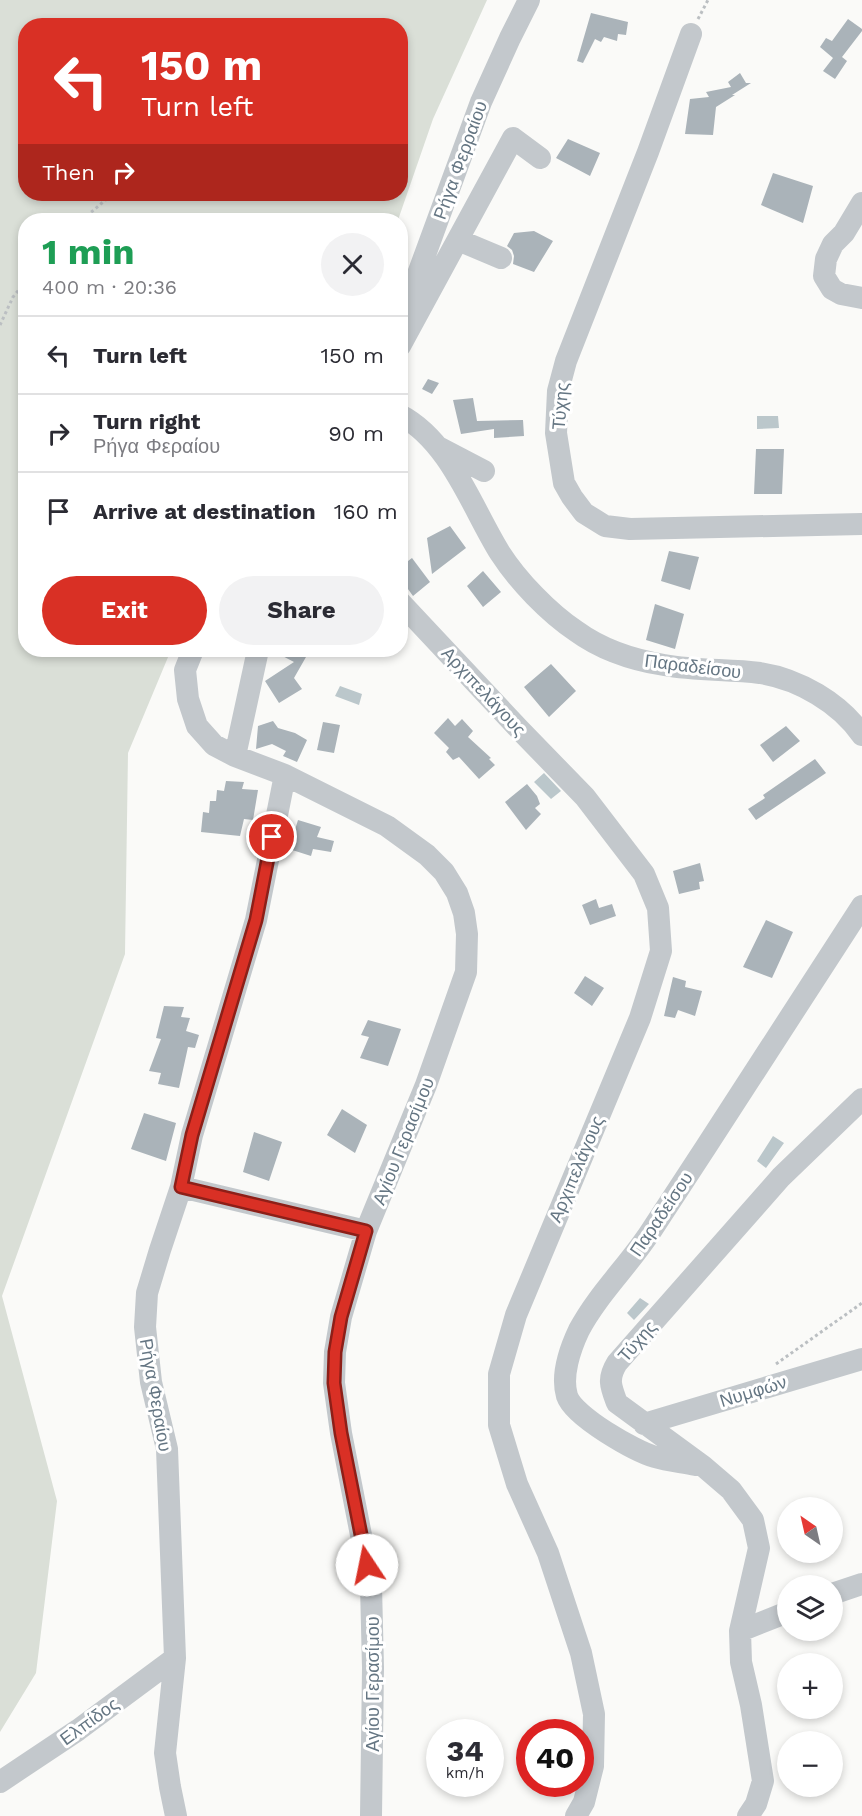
<!DOCTYPE html>
<html lang="en">
<head>
<meta charset="utf-8">
<style>
	:root { --surface:#fff; --page:#f2f2f3; --text:#2b2b33; --muted:#7c7c81; --line:#e1e1e2; --accent:#d93025 }
	body { margin:0; font-family:"Work Sans",sans-serif; background:var(--page); color:var(--text); height:100vh; display:flex; flex-direction:column; font-size:22px; white-space:nowrap }
	* { box-sizing:border-box; margin:0 }
	p { font-size:20px; color:var(--muted) }
	.icon { flex:none; width:33px; height:33px; fill:none; stroke:currentColor; stroke-width:2; stroke-linecap:round; stroke-linejoin:round }
	.map { position:relative; flex:1; overflow:hidden }
	.side { position:absolute; left:18px; top:213px; width:390px; height:444px; display:flex; flex-direction:column; background:var(--surface); border-radius:24px; box-shadow:0 3px 9px #0003 }
	.side>* { flex:none }
	.banner { position:absolute; left:18px; top:18px; width:390px; height:183px; border-radius:24px; box-shadow:0 3px 9px #0003; background:#d93025; color:#fff; overflow:hidden }
	.needle { width:39px; rotate:326deg }
	.buttons { position:absolute; left:777px; top:1497px; display:grid; gap:12px }
	.buttons a { display:grid; place-items:center; width:66px; height:66px; border-radius:50%; background:var(--surface); box-shadow:0 3px 9px #0003; font-size:30px }
	.speed { position:absolute; left:426px; top:1719px; display:flex; gap:12px; font-size:30px; font-weight:700; text-align:center }
	.speed>* { display:grid; place-content:center; width:78px; height:78px; border-radius:50%; background:var(--surface); box-shadow:0 3px 9px #0003; line-height:1 }
	.speed small { font-size:15px; font-weight:400 }
	.speed .limit { border:9px solid #d22; background:#fff; color:#111 }
	.pin { position:absolute; display:grid; place-items:center; width:51px; height:51px; color:#fff; margin:-26px; border:3px solid #fff; border-radius:50%; box-shadow:0 2px 6px #0007 }
	.me { position:absolute; width:66px; margin:-33px; rotate:349deg; stroke-linejoin:round; filter:drop-shadow(0 0 4px #0008) }
	.turn { display:flex; align-items:center; gap:21px; height:126px; padding:0 24px; font-size:27px }
	.turn .icon { width:78px; height:78px; stroke-width:2.5 }
	.turn b { display:block; font-size:42px; line-height:51px }
	.then { display:flex; align-items:center; height:57px; padding:0 24px; background:#0003; gap:12px; font-size:22px }
	.round { display:grid; place-items:center; flex:none; width:63px; height:63px; border-radius:32px; background:var(--page) }
	.headline { display:flex; align-items:center; justify-content:space-between; height:102px; padding:0 24px }
	h1 { font-size:36px; font-weight:700; line-height:45px; color:#1e9e55 }
	.action { display:flex; gap:12px; margin-top:auto; padding:12px 24px }
	.action a { flex:1; height:69px; border-radius:36px; background:var(--accent); color:#fff; font-size:24px; font-weight:700; line-height:69px; text-align:center }
	.action a+a { background:var(--page); color:var(--text) }
	ul { padding:0; list-style:none }
	li { display:flex; align-items:center; gap:18px; height:78px; padding:0 24px; border-top:2px solid var(--line) }
	li div { flex:1 }
	li b { display:block; font-size:22px }
	li em { font-style:normal }
	.map>svg:first-child { display:block }
</style>
</head>
<body>
<div class="map">
<svg width="862" height="1816" viewBox="0 0 862 1816">
	<rect width="100%" height="100%" fill="#fafaf8"/>
	<path fill="#dadfd7" fill-rule="evenodd" d="M0 0H487L433 119 398 220H26V650H171L128 753 125 954 2 1296 57 1501 36 1673 0 1732ZM26 26H400V194H26Z"/>
	<path fill="#bbc7cb" d="M757 416H778L779 428 757 429Z
		M340 686 362 694 359 705 335 696Z
		M544 773 561 791 551 799 534 782Z
		M773 1136 784 1143 766 1168 757 1161Z
		M640 1298 649 1304 634 1320 627 1313Z"/>
	<path fill="#aab3b9" d="M591 13 628 22 626 35 618 34 617 41 604 37 601 42 595 39 583 63 577 61Z
		M848 19 862 29V31L842 57 847 61 835 79 823 71 833 58 820 47 826 38 832 41Z
		M740 73 746 83H751L732 95H735L716 107 713 135 685 134 690 99 709 97 706 92 731 87 728 82Z
		M568 139 600 153 590 176 556 158Z
		M773 173 813 186 803 223 761 205Z
		M534 231 553 241 534 272 513 264 514 256 512 250 507 246 514 233Z
		M428 379 439 383 432 394 422 389Z
		M473 398 477 421 523 420 524 436 494 438V429L461 434 453 400Z
		M756 449H784L782 494H754Z
		M450 526 466 548 432 574 427 538Z
		M669 551 699 557 690 590 661 581Z
		M412 558 430 582 413 596 400 578V567Z
		M483 571 501 592 483 607 467 586Z
		M655 604 684 614 675 649 646 640Z
		M271 650H310L294 678 302 689 279 703 265 681 294 662Z
		M551 664 576 691 549 717 524 687Z
		M448 718 455 726 462 719 473 731 468 737 491 758 489 759 495 765 479 779 459 757 453 760 446 752 449 748 434 733Z
		M273 721 278 728 295 733 307 740 297 762 283 756 286 751 272 744 256 749 258 726Z
		M323 722 340 725 334 753 317 750Z
		M786 726 800 741 773 762 760 745Z
		M815 759 826 773 756 820 748 809 765 798 763 795Z
		M226 781 244 782 242 789 258 790 253 820 244 819 240 836 201 832 203 812 209 813 210 801H216L217 790 224 791Z
		M527 784 537 796 540 804 535 808 541 814 526 830 505 802Z
		M298 820 321 827 317 837 334 841 331 852 313 849 311 856 289 849Z
		M700 863 704 881 699 882 700 889 679 894 673 871Z
		M596 899 599 908 612 904 616 916 590 925 582 905Z
		M766 920 793 932 772 978 743 967Z
		M585 976 604 988 592 1006 574 993Z
		M673 977 686 981 685 987 702 991 695 1016 678 1010 675 1018 664 1016Z
		M164 1006 184 1007 181 1017 190 1018 186 1031 199 1035 195 1048 188 1047 179 1088 158 1084 161 1073 149 1071 161 1039 156 1038Z
		M368 1020 401 1029 388 1066 360 1058 369 1037 361 1035Z
		M342 1109 367 1125 355 1153 327 1135Z
		M144 1113 176 1123 166 1161 131 1149Z
		M254 1132 282 1142 269 1181 243 1172Z"/>
	<g fill="none" stroke-linecap="round" stroke-linejoin="round">
		<path stroke="#bbbfc2" stroke-width="3" stroke-dasharray="3 3" stroke-linecap="butt" d="M698 19 708 0
			M82 220 109 197
			M0 325 13 297 26 281
			M776 1364 862 1303"/>
		<path stroke="#c3c8cc" stroke-width="22" d="M691 34 648 152 566 361 558 391 556 433 564 483 572 497 584 513 605 526 630 529 862 524
			M862 203 844 233 833 244 826 259 824 276 832 289 841 294 862 298
			M458 240 501 258
			M400 323 481 102 510 38 529 0
			M400 346 513 138 540 158
			M400 415C450 441 472 508 500 553 518 581 549 613 576 631 602 650 633 660 664 665 696 671 728 669 760 673 799 679 840 703 862 735
			M440 448 484 471
			M400 602 519 729 585 797 644 874 658 908 661 951 640 1018 516 1315 499 1374V1425L517 1484 548 1553 581 1653 594 1714 593 1766 584 1802 576 1816
			M193 650 185 670 188 699 197 726 214 745 235 756 285 775 387 826 427 855 444 872 457 893 464 913 467 934 466 972 426 1085 366 1231 341 1317 335 1352 334 1383 341 1433 371 1586 373 1668 371 1816
			M235 756 258 650
			M181 1187 366 1231
			M644 1424 862 1359
			M696 1465C682 1462 668 1461 655 1457 635 1451 574 1417 567 1396 561 1376 570 1349 579 1330 598 1294 629 1265 651 1231 722 1123 792 1014 862 906
			M832 1594 862 1584
			M740 1631 788 1612
			M0 1782 78 1730 175 1658
			M176 1816 170 1787 165 1753 175 1658 167 1449 151 1382 145 1327 147 1293 160 1250 181 1187 192 1135 256 920 285 775
			M748 1816 756 1804 763 1781 751 1705 741 1662 740 1631 759 1548 753 1520 731 1490 703 1466 617 1403C611 1387 607 1379 617 1363L781 1177 862 1099"/>
	</g>
	<g fill="none" stroke-linecap="round" stroke-linejoin="round">
		<defs>
			<path id="route" d="M272 837 256 920 192 1135 181 1187 366 1231 341 1317 335 1352 334 1383 341 1433 367 1565"/>
		</defs>
		<use href="#route" stroke="#8d1f18" stroke-width="15"/>
		<use href="#route" stroke="#d93025" stroke-width="10"/>
	</g>
	<g text-anchor="middle" dominant-baseline="central" stroke-width="6" stroke-linejoin="round" paint-order="stroke">
		<g font-size="18" fill="#657683" stroke="#fff">
			<text transform="translate(460 160) rotate(-70)">Ρήγα Φερραίου</text>
			<text transform="translate(560 406) rotate(-85)">Τύχης</text>
			<text transform="translate(693 666) rotate(7)">Παραδείσου</text>
			<text transform="translate(484 691) rotate(47)">Αρχιπελάγους</text>
			<text transform="translate(403 1141) rotate(-68)">Αγίου Γερασίμου</text>
			<text transform="translate(576 1169) rotate(-67)">Αρχιπελάγους</text>
			<text transform="translate(661 1214) rotate(-56)">Παραδείσου</text>
			<text transform="translate(637 1341) rotate(-49)">Τύχης</text>
			<text transform="translate(753 1391) rotate(-17)">Νυμφών</text>
			<text transform="translate(156 1395) rotate(80)">Ρήγα Φεραίου</text>
			<text transform="translate(372 1684) rotate(-90)">Αγίου Γερασίμου</text>
			<text transform="translate(89 1721) rotate(-36)">Ελπίδος</text>
		</g>
	</g>
</svg>
<div class="buttons">
<a><svg class="needle" viewBox="-14 -14 28 28"><path d="M0-13l5 13h-10z" fill="#e53935"/><path d="M0 13l5-13h-10z" fill="#7c7c81"/></svg></a>
<a><svg class="icon" aria-label="layers" viewBox="0 0 24 24"><path d="M12 4l9 5-9 5-9-5zM3 14l9 5 9-5"/></svg></a>
<a>+</a>
<a>−</a>
</div>
<div class="speed"><div>34<small>km/h</small></div><div class="limit">40</div></div>
<div class="pin" style="left:272px;top:837px;background:#d93025"><svg class="icon" aria-label="arrive" viewBox="0 0 24 24"><path d="M6 21V4h12l-3 4 3 4H6"/></svg></div>
<svg class="me" style="left:367px;top:1565px" viewBox="-20 -20 40 40"><circle r="19" fill="#fff"/><path d="M0-13L10 11 0 6-10 11z" fill="#d93025"/></svg>
<div class="banner">
<div class="turn"><svg class="icon" aria-label="left" viewBox="0 0 24 24"><path d="M17 20v-9H6M10 6l-5 5 5 5"/></svg><div><b>150 m</b>Turn left</div></div>
<div class="then">Then<svg class="icon" aria-label="right" viewBox="0 0 24 24"><path d="M7 20v-9h11M14 6l5 5-5 5"/></svg></div>
</div>
<section class="side">
<div class="headline"><div><h1>1 min</h1><p>400 m · 20:36</p></div><a class="round"><svg class="icon" aria-label="close" viewBox="0 0 24 24"><path d="M6 6l12 12M18 6L6 18"/></svg></a></div>
<ul>
<li><svg class="icon" aria-label="left" viewBox="0 0 24 24"><path d="M17 20v-9H6M10 6l-5 5 5 5"/></svg><div><b>Turn left</b></div><em>150 m</em></li>
<li><svg class="icon" aria-label="right" viewBox="0 0 24 24"><path d="M7 20v-9h11M14 6l5 5-5 5"/></svg><div><b>Turn right</b><p>Ρήγα Φεραίου</p></div><em>90 m</em></li>
<li><svg class="icon" aria-label="arrive" viewBox="0 0 24 24"><path d="M6 21V4h12l-3 4 3 4H6"/></svg><div><b>Arrive at destination</b></div><em>160 m</em></li>
</ul>
<div class="action"><a>Exit</a><a>Share</a></div>
</section>
</div>
</body>
</html>
